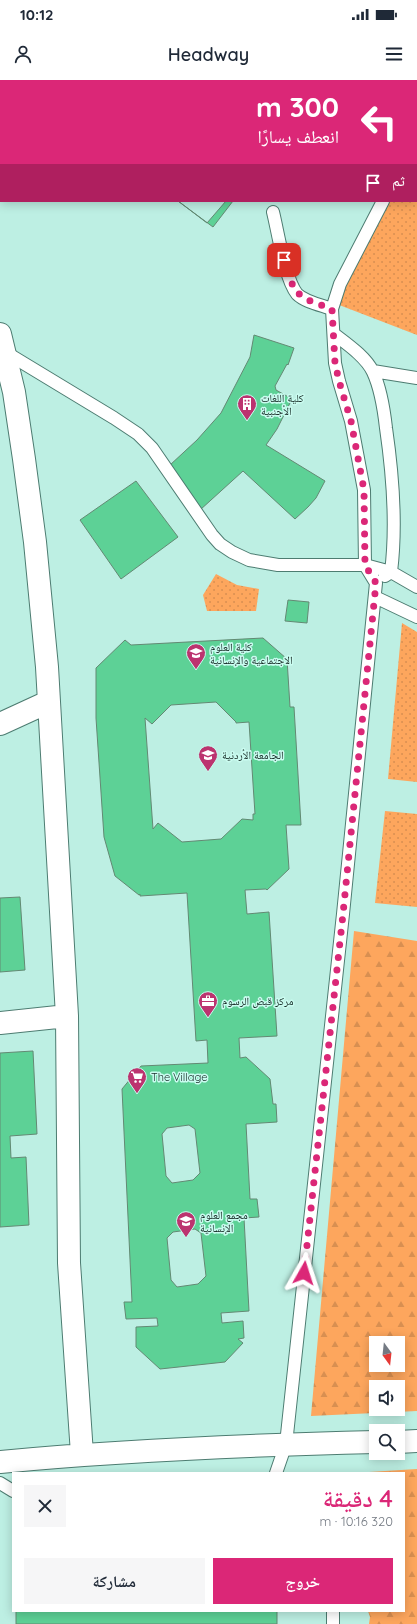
<!DOCTYPE html>
<html lang="ar">
<head>
<meta charset="utf-8">
<style>
	:root { --surface:#fff; --page:#f6f6f7; --text:#1f2937; --muted:#747a83; --accent:#db2777 }
	body { margin:0; font-family:Quicksand,"Noto Naskh Arabic",sans-serif; background:var(--page); color:var(--text); direction:rtl; height:100vh; display:flex; flex-direction:column; font-size:15px; white-space:nowrap }
	* { box-sizing:border-box; margin:0 }
	p { font-size:13px; color:var(--muted) }
	.icon { flex:none; width:22px; height:22px; fill:none; stroke:currentColor; stroke-width:2; stroke-linecap:round; stroke-linejoin:round }
	.map { position:relative; flex:1; overflow:hidden; direction:ltr }
	.sheet { position:absolute; left:12px; top:1392px; width:393px; height:140px; display:flex; flex-direction:column; background:var(--surface); border-radius:0px; box-shadow:0 2px 10px #0003; direction:rtl }
	.sheet>* { flex:none }
	.guide { position:absolute; left:0px; top:0px; width:417px; height:122px; box-shadow:0 2px 10px #0003; direction:rtl; background:#db2777; color:#fff; overflow:hidden }
	.needle { width:26px; rotate:165deg }
	.controls { position:absolute; left:369px; top:1256px; display:grid; gap:8px }
	.controls a { display:grid; place-items:center; width:36px; height:36px; border-radius:0px; background:var(--surface); box-shadow:0 2px 10px #0003; font-size:20px }
	.pin { position:absolute; display:grid; place-items:center; width:34px; height:34px; color:#fff; margin:-17px; border-radius:8px; box-shadow:0 2px 6px #0006 }
	.me { position:absolute; width:44px; margin:-22px; rotate:6deg; stroke-linejoin:round; filter:drop-shadow(0 0 3px #0008) }
	.turn { display:flex; align-items:center; gap:14px; height:84px; padding:0 12px; font-size:18px }
	.turn .icon { width:52px; height:52px; stroke-width:2.5 }
	.turn b { display:block; font-size:28px; line-height:34px }
	.then { display:flex; align-items:center; height:38px; padding:0 12px; background:#0003; gap:8px; font-size:15px }
	.round { display:grid; place-items:center; flex:none; width:42px; height:42px; border-radius:0px; background:var(--page) }
	.summary { display:flex; align-items:center; justify-content:space-between; height:68px; padding:0 12px }
	h1 { font-size:24px; font-weight:600; line-height:30px; color:var(--accent) }
	.primary-button { display:flex; gap:8px; margin-top:auto; padding:8px 12px }
	.primary-button a { flex:1; height:46px; border-radius:0px; background:var(--accent); color:#fff; font-size:16px; font-weight:600; line-height:46px; text-align:center }
	.primary-button a+a { background:var(--page); color:var(--text) }
	.status { display:flex; justify-content:space-between; align-items:center; height:28px; padding:0 20px; background:var(--surface); direction:ltr }
	.status svg { height:11px; fill:currentColor }
	header { display:flex; justify-content:space-between; align-items:center; height:52px; padding:0 12px; background:var(--surface); font-size:18px; font-weight:600 }
	.map>svg:first-child { display:block }
</style>
</head>
<body>
<div class="status"><b>10:12</b><svg viewBox="0 0 49 12"><path d="M0 12V9h3v3zM5 12V6h3v6zM10 12V3h3v9zM15 12V0h3v12zM26 1h20v11H26zM47 4h2v5h-2z"/></svg></div>
<header><svg class="icon" aria-label="menu" viewBox="0 0 24 24"><path d="M4 6h16M4 12h16M4 18h16"/></svg>Headway<svg class="icon" aria-label="person" viewBox="0 0 24 24"><circle cx="12" cy="8" r="4"/><path d="M4 21q1-7 8-7t8 7"/></svg></header>
<div class="map">
<svg width="417" height="1544" viewBox="0 0 417 1544">
	<defs>
		<pattern id="green-dots" width="8" height="8" patternUnits="userSpaceOnUse"><rect width="8" height="8" fill="#fda65d"/><path d="M2 2h.1M6 6h.1" fill="none" stroke="#d88f51" stroke-width="1.8" stroke-linecap="round"/></pattern>
		<pattern id="forest-firs" width="22" height="20" patternUnits="userSpaceOnUse"><rect width="22" height="20" fill="#fda65d"/><path d="M5 1l3.5 6h-7zM16 11l3.5 6h-7z" fill="#d88f51"/></pattern>
	</defs>
	<rect width="100%" height="100%" fill="#bdefe3"/>
	<path fill="url(#green-dots)" d="M417 68V255L334 223 388 121H416Z
		M216 494 237 505 259 509 256 531H207L203 515Z
		M402 543 417 552V702L388 699Z
		M385 731 417 734V827L375 823Z"/>
	<path fill="url(#forest-firs)" fill-rule="evenodd" d="M354 851 417 861V1331L311 1336ZM376 1263H398V1285H376ZM376 1307H398V1329H376Z
		M417 1389V1544H369L370 1537 368 1531H404V1393H353Z"/>
	<path fill="#5dd196" stroke="#638973" fill-rule="evenodd" d="M256 0H320L322 1H256Z
		M178 121H233L213 147Z
		M178 121H226L207 143Z
		M254 255 294 268 288 285 287 284 275 306 276 310 292 319 277 349 266 365 325 401 316 418 308 427 295 439 243 391 200 430 170 385 197 360 221 333 250 277Z
		M136 401 178 457 121 499 80 440Z
		M288 520 309 522 307 543 285 541Z
		M263 558 287 579 290 627H294L301 745H286L289 789 267 810 266 809 245 810 247 834 269 832 277 956 239 958 240 978 246 977 270 999 273 1024H276L277 1042 246 1044 250 1119H257L259 1137 244 1138 249 1231 221 1233 222 1243 243 1241 244 1258 238 1259 243 1263 225 1282 160 1289 136 1267V1247L158 1246 157 1238 126 1239 124 1222H132L122 1009 141 986 208 983 207 960 196 961 187 813 140 816V814L139 815 115 796 104 757 96 638V588L125 560 131 565ZM216 622 236 642V643L249 642 255 734H253V740L242 739 221 759 182 762 158 743 153 749 145 638 152 644 171 625ZM189 1045 195 1049 200 1093 193 1100 172 1103 166 1096 162 1054 167 1048ZM195 1149 201 1153 206 1196 198 1204 177 1207 171 1200 167 1158 173 1152Z
		M20 817 25 890 0 892V818Z
		M33 971 37 1054 10 1056 11 1078 26 1077 29 1145 0 1147V973Z
		M16 1531H277V1544H16Z"/>
	<g fill="none" stroke-linecap="round" stroke-linejoin="round">
		<defs>
			<path id="lane" d="M416 52 417 50
				M273 132C278 152 285 199 297 214 305 222 321 225 332 229
				M334 254C347 264 366 277 373 292 381 309 384 330 386 348 393 396 397 444 391 492L385 496
				M5 272 114 338 138 354 152 368 212 455 220 464 232 472 249 480 278 485H365L391 492 417 507
				M373 291 417 298
				M375 517 417 537
				M276 1393 286 1364 343 834 376 503 365 485 364 410 351 341 339 301 335 283 332 229 340 204 383 121
				M0 1403 13 1411
				M333 1544V1531"/>
			<path id="street" d="M71 1V0
				M0 94 1 92
				M0 254 14 312 24 379 35 462 47 587 67 936 69 1183 82 1374
				M0 644 48 622
				M0 943 67 936
				M398 1362 417 1361
				M0 1382C125 1370 250 1365 376 1362"/>
		</defs>
		<use href="#lane" stroke="#4d7c71" stroke-width="14"/>
		<use href="#street" stroke="#4d7c71" stroke-width="24"/>
		<use href="#lane" stroke="#fff" stroke-width="12"/>
		<use href="#street" stroke="#fff" stroke-width="22"/>
	</g>
	<g fill="none" stroke-linecap="round" stroke-linejoin="round">
		<path stroke="#db2777" stroke-width="7" stroke-dasharray="0 12.6" d="M284 180C295 217 296 216 332 229L335 283 339 301 351 341 364 410 365 485 376 503 343 834 304 1193"/>
	</g>
	<defs>
		<symbol id="building-pin" viewBox="-11 -11 22 30"><path d="M0 17L-7.5 6A9.5 9.5 0 1 1 7.5 6Z" fill="#bc336f" stroke="#cafcf0"/><path d="M-4-6H4V6H1V3H-1V6H-4ZM-2.5-4.3h1.7v1.8h-1.7ZM.8-4.3h1.7v1.8H.8ZM-2.5-1h1.7V.8h-1.7ZM.8-1h1.7V.8H.8Z" fill="#fff"/></symbol>
		<symbol id="university-pin" viewBox="-11 -11 22 30"><path d="M0 17L-7.5 6A9.5 9.5 0 1 1 7.5 6Z" fill="#bc336f" stroke="#cafcf0"/><path d="M0-5L7-2L0 1L-7-2ZM-4 1L0 2.5L4 1V4Q0 6-4 4Z" fill="#fff"/></symbol>
		<symbol id="office-pin" viewBox="-11 -11 22 30"><path d="M0 17L-7.5 6A9.5 9.5 0 1 1 7.5 6Z" fill="#bc336f" stroke="#cafcf0"/><path d="M-6-3h4V-5.5h4V-3h4V5H-6ZM-1-4.5V-3h2v-1.5ZM-6 0V1H6V0Z" fill="#fff"/></symbol>
		<symbol id="supermarket-pin" viewBox="-11 -11 22 30"><path d="M0 17L-7.5 6A9.5 9.5 0 1 1 7.5 6Z" fill="#bc336f" stroke="#cafcf0"/><path d="M-6-5.5h2.5l.6 2H6L4.5 2H-2.5L-4.4-4H-6ZM-1.5 3.2a1.3 1.3 0 1 0 .1 0ZM3 3.2a1.3 1.3 0 1 0 .1 0Z" fill="#fff"/></symbol>
	</defs>
	<g fill-rule="evenodd">
		<use href="#building-pin" x="236" y="313" width="22" height="30"/>
		<use href="#university-pin" x="185" y="562" width="22" height="30"/>
		<use href="#university-pin" x="197" y="664" width="22" height="30"/>
		<use href="#office-pin" x="197" y="910" width="22" height="30"/>
		<use href="#supermarket-pin" x="126" y="986" width="22" height="30"/>
		<use href="#university-pin" x="175" y="1130" width="22" height="30"/>
	</g>
	<g text-anchor="middle" dominant-baseline="central" stroke-width="3" stroke-linejoin="round" paint-order="stroke">
		<g font-size="11" fill="#162a25" stroke="#cafcf0" text-anchor="start">
			<text x="261" y="318">كلية اللغات<tspan x="261" dy="13">الأجنبية</tspan></text>
			<text x="210" y="567">كلية العلوم<tspan x="210" dy="13">الاجتماعية والإنسانية</tspan></text>
			<text x="222" y="675">الجامعة الأردنية</text>
			<text x="222" y="921">مركز قبض الرسوم</text>
			<text x="151" y="997">The Village</text>
			<text x="200" y="1135">مجمع العلوم<tspan x="200" dy="13">الإنسانية</tspan></text>
		</g>
	</g>
</svg>
<div class="controls">
<a><svg class="needle" viewBox="-14 -14 28 28"><path d="M0-13l5 13h-10z" fill="#e53935"/><path d="M0 13l5-13h-10z" fill="#747a83"/></svg></a>
<a><svg class="icon" aria-label="sound" viewBox="0 0 24 24"><path d="M4 9h4l5-4v14l-5-4H4zM17 9q2 3 0 6"/></svg></a>
<a><svg class="icon" aria-label="search" viewBox="0 0 24 24"><circle cx="10" cy="10" r="6"/><path d="M15 15l6 6"/></svg></a>
</div>
<div class="pin" style="left:284px;top:180px;background:#d93025"><svg class="icon" aria-label="arrive" viewBox="0 0 24 24"><path d="M6 21V4h12l-3 4 3 4H6"/></svg></div>
<svg class="me" style="left:304px;top:1193px" viewBox="-20 -20 40 40"><path d="M0-17L14 15 0 8-14 15z" fill="#db2777" stroke="#fff" stroke-width="4"/></svg>
<div class="guide">
<div class="turn"><svg class="icon" aria-label="left" viewBox="0 0 24 24"><path d="M17 20v-9H6M10 6l-5 5 5 5"/></svg><div><b>300 m</b>انعطف يسارًا</div></div>
<div class="then">ثم<svg class="icon" aria-label="arrive" viewBox="0 0 24 24"><path d="M6 21V4h12l-3 4 3 4H6"/></svg></div>
</div>
<section class="sheet">
<div class="summary"><div><h1>4 دقيقة</h1><p>320 m · 10:16</p></div><a class="round"><svg class="icon" aria-label="close" viewBox="0 0 24 24"><path d="M6 6l12 12M18 6L6 18"/></svg></a></div>
<div class="primary-button"><a>خروج</a><a>مشاركة</a></div>
</section>
</div>
</body>
</html>
